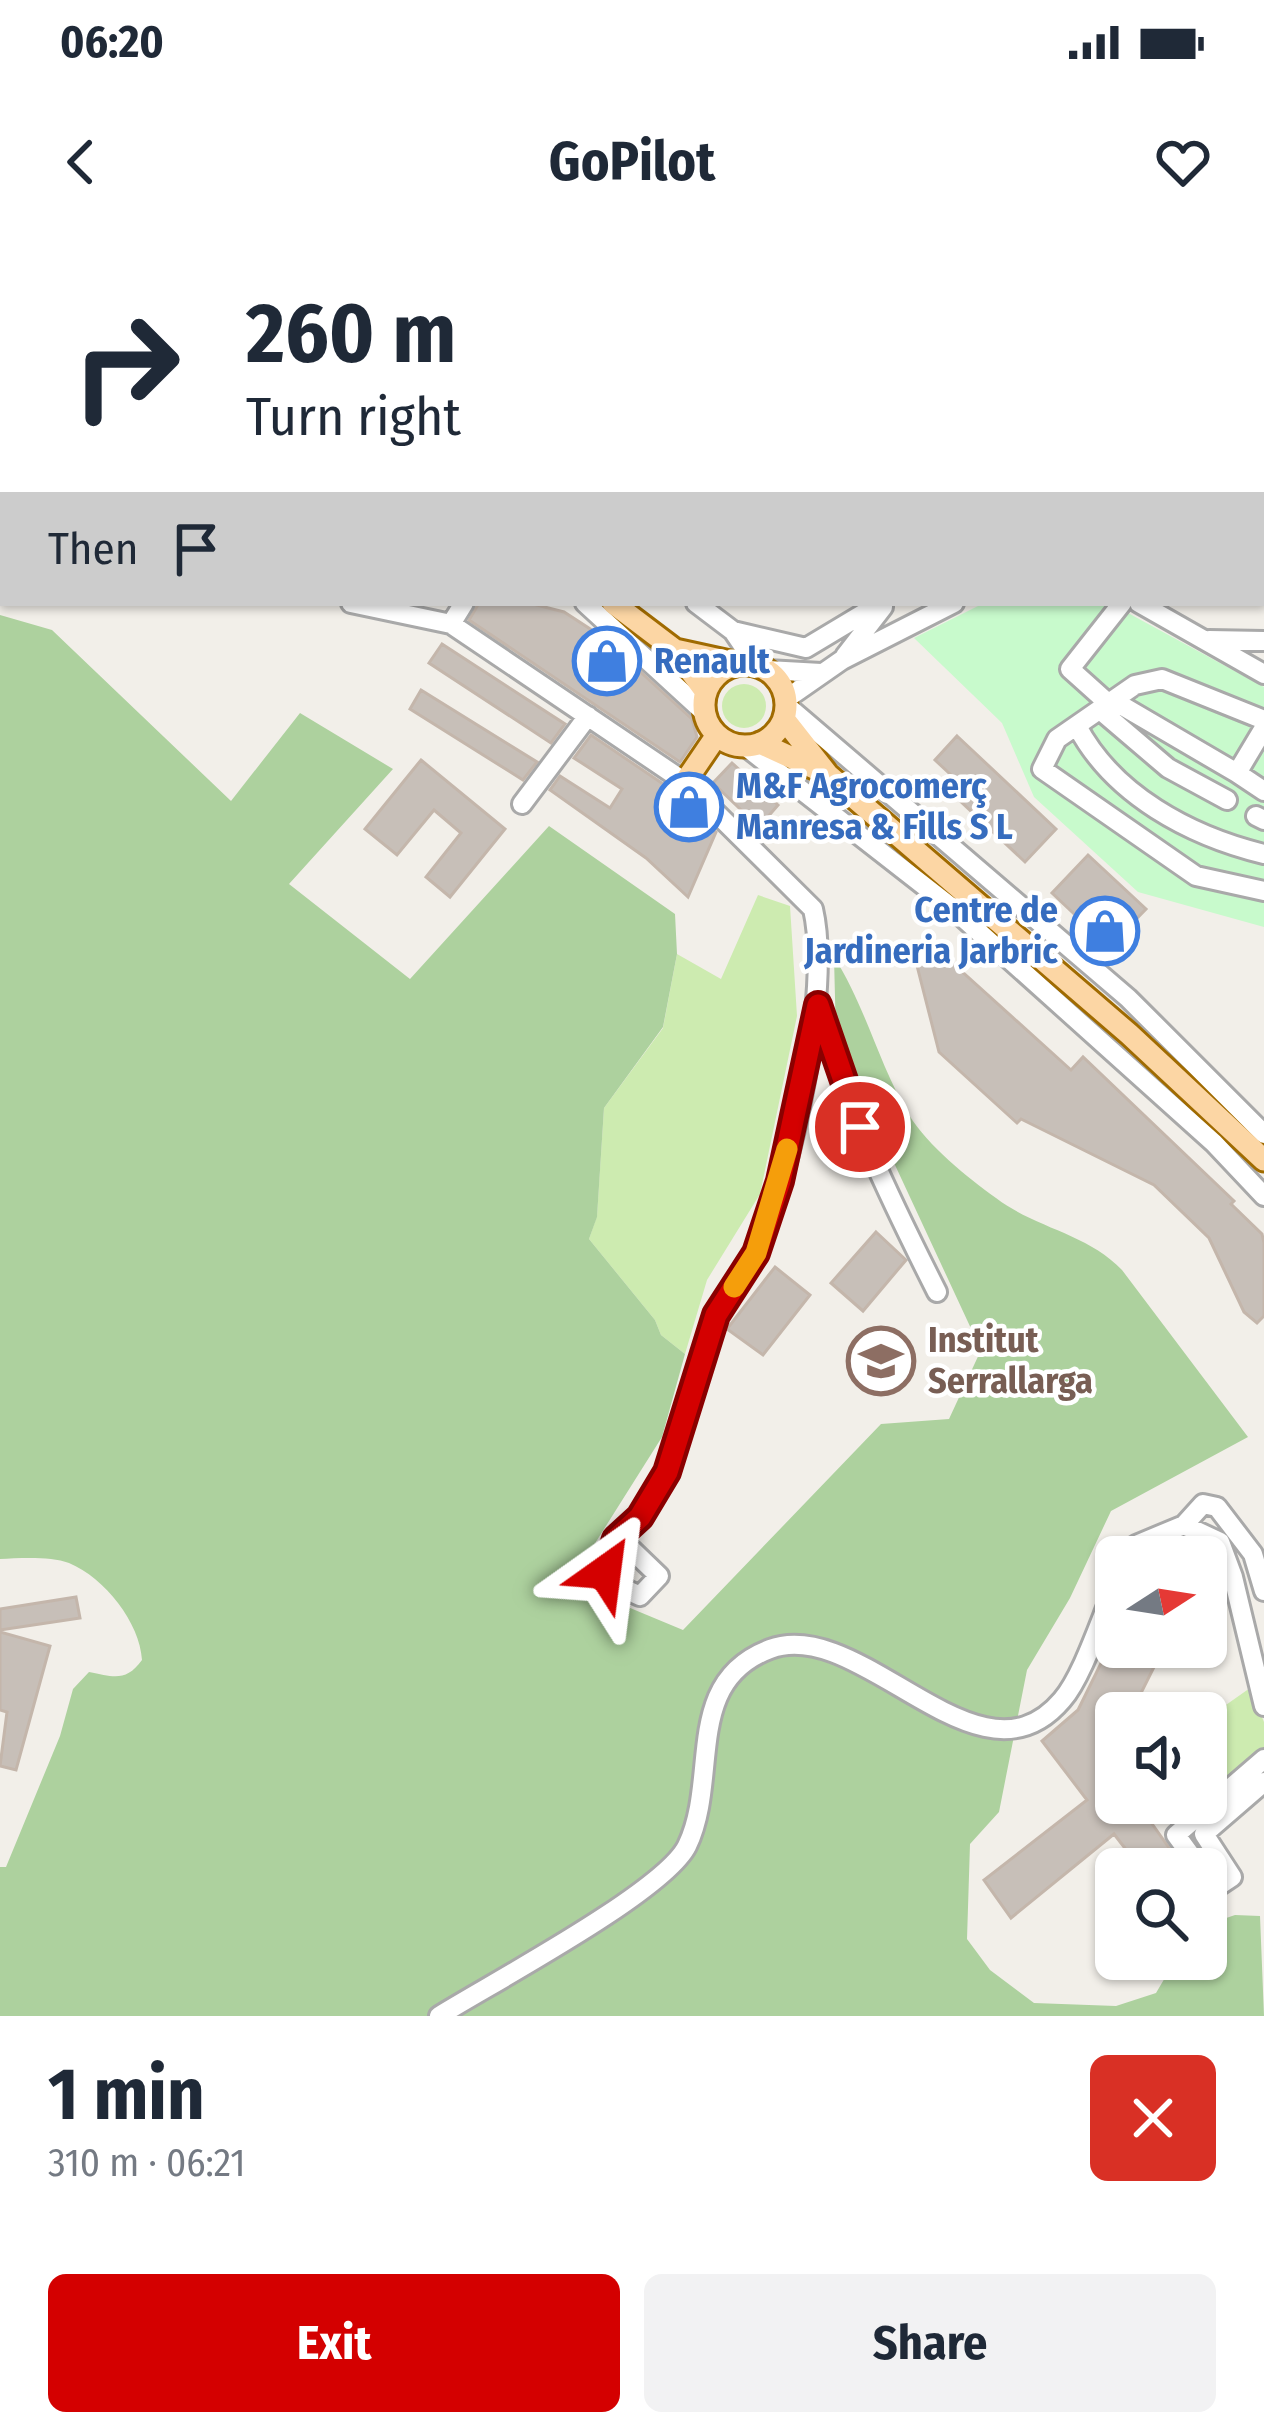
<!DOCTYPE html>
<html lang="en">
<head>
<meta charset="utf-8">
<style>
	:root { --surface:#fff; --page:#f2f2f3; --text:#1f2937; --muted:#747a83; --accent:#d40000 }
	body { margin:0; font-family:"Fira Sans Condensed",sans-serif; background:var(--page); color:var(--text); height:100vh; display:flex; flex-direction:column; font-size:45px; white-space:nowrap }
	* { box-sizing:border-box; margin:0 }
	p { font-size:39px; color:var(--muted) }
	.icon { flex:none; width:66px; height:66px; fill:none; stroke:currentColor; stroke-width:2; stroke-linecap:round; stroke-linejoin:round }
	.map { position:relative; height:1776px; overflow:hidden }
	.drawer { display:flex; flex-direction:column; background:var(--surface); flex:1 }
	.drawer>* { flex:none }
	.guide { position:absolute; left:0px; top:0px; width:1266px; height:366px; box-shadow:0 3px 9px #0004; background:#fff; color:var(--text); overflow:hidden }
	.needle { width:78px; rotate:78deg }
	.fabs { position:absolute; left:1095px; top:1296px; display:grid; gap:24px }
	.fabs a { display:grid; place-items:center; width:132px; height:132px; border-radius:18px; background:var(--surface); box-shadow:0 3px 9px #0004; font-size:60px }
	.pin { position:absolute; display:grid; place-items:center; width:102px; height:102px; color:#fff; margin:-51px; border:6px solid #fff; border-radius:50%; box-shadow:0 3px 12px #0007 }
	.me { position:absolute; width:132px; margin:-66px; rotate:31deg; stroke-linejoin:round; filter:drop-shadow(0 0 9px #0008) }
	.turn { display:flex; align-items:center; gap:42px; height:252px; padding:0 48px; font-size:54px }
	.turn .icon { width:156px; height:156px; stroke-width:2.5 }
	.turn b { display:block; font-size:84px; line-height:102px }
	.then { display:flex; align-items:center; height:114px; padding:0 48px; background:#0003; gap:24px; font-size:45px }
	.round { display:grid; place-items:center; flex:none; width:126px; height:126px; border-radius:18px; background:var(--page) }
	.headline { display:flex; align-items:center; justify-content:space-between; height:204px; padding:0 48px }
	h1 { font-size:72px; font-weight:700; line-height:90px }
	.action { display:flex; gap:24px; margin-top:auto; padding:24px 48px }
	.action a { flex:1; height:138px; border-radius:18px; background:var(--accent); color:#fff; font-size:48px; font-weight:700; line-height:138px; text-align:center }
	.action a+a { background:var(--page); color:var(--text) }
	.status { display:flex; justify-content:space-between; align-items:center; height:84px; padding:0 60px; background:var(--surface); direction:ltr }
	.status svg { height:33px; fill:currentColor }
	header { display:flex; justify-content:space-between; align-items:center; height:156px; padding:0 48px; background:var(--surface); font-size:54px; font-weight:700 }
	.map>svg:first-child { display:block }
</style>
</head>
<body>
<div class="status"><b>06:20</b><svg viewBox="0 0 49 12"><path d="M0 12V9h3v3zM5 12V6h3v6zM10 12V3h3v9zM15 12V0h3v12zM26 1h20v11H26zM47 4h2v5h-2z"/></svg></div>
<header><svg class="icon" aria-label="back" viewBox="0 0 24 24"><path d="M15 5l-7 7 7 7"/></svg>GoPilot<svg class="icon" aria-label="heart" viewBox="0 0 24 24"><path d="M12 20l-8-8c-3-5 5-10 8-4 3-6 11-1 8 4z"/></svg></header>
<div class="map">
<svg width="1264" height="1776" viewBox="0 0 1264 1776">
	<rect width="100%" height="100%" fill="#f2efe9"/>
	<path fill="#cdebb0" d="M722 466a22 22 0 1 1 44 0a22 22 0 1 1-44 0Z
		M758 655 790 666 797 776 760 954 707 1040 685 1114 661 1095 655 1080 589 999 597 976 604 868 663 788 677 714 721 739Z
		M1250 1448 1264 1482V1508L1206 1556V1525L1227 1509 1206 1479Z"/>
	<path fill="#add19e" d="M0 375 52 390 231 561 300 473 393 529 289 644 410 739 549 586 675 674 677 714 663 787 604 868 597 977 589 999 655 1080 661 1095 685 1114 662 1197 570 1343 683 1390 881 1184 949 1179 981 1110 836 798 834 717C866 767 879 825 909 875 928 906 967 937 996 958 1037 989 1087 993 1122 1030L1248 1197 1111 1271 1070 1358 1027 1430 999 1572 970 1604 967 1699 990 1730 1034 1763 1116 1766 1156 1753 1176 1719H1206V1685L1235 1675 1260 1676 1264 1776H0V1627H6L60 1496 73 1449 89 1432C114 1437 126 1442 142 1420 140 1383 105 1338 69 1323 51 1316 19 1318 0 1319Z"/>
	<path fill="#c8facc" d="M984 363H1108L1109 375 1120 381 1128 373 1264 447V687L1138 652 1034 557 1002 483 914 398Z"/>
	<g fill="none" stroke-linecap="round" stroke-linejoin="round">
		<path stroke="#aad3df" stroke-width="4.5" d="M1263 248 1264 247"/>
	</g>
	<path fill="#c7bfb8" stroke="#c4b6ab" stroke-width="3" d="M479 363H529L564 372 601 396 692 479 697 497 680 522 469 380Z
		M442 404 565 484 551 503 429 423Z
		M421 450 537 522 523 540 410 469Z
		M591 495 672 550 716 592 688 657 646 618 550 550 560 536 610 568 622 549 574 518Z
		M957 496 1056 589 1025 622 941 543 950 534 935 520Z
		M421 520 505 589 450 657 426 637 461 593 434 570 397 615 365 589Z
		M732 523 778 565 759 587 713 543Z
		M1088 615 1146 669 1109 707 1052 653Z
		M927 700 1071 830 1083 817 1234 961 1231 964 1262 994 1264 1003V1076L1257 1083 1244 1072 1209 998 1154 945 1021 879 1017 883 939 812 914 714Z
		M876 992 906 1020 863 1071 831 1043Z
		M775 1027 810 1055 763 1115 727 1089Z
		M76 1357 80 1378 0 1390V1369Z
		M0 1392 50 1406 16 1530 0 1526 7 1472 0 1470Z
		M1109 1407H1164L1131 1473H1116V1504L1106 1523 1116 1536V1563H1153L1143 1571 1184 1629H1141L1114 1594 1011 1678 984 1640 1087 1560 1042 1501 1078 1470Z"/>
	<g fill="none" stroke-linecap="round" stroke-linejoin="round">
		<defs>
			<path id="minor" d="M116 0 120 3
				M870 0 871 3
				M376 3V0
				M466 3 467 0
				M584 3 587 0
				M744 3 746 0
				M1263 38H1264
				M0 109H3
				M0 207 3 208
				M1263 213 1264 212
				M0 302H3
				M1263 334H1264
				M351 363 451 384 685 542 813 669C832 750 791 935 757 1012 747 1034 728 1052 717 1073 693 1122 690 1182 667 1232 650 1271 619 1290 605 1332L614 1344 640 1356 659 1336 632 1310H612
				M585 363 705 473
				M696 363 733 391 756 425
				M1139 363 1264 434
				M451 384 464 363
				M733 391 806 408 881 363
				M1209 400 1264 401
				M845 416 883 367
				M767 430 821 433
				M786 459 842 420 954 363
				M1114 461 1237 533
				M1109 464 1070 429 1122 363
				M786 465 1128 758 1264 894
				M1100 470 1168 528 1227 560
				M1264 480 1162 439 1135 445 1057 499 1042 529 1196 636 1264 651
				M1077 486C1113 555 1190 596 1264 614
				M1264 488 1237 533 1264 551
				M745 506 950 666 1214 903 1264 956
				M522 564 588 476
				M1256 576 1264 580
				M819 769C846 868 891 961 937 1052
				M1184 1285 1203 1264 1217 1267 1253 1314 1264 1351
				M1129 1317 1136 1305 1184 1285 1220 1302 1233 1337 1264 1466
				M1201 1629 1176 1595 1264 1519
				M1206 1635 1220 1645 1232 1637 1204 1594 1264 1542
				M439 1776C490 1744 664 1652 687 1606 720 1538 682 1442 770 1409 862 1375 979 1558 1062 1460 1083 1436 1102 1375 1116 1344"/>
			<path id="major" d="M141 0 145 3
				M613 363 675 410 706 452
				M675 410 739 424
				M704 465a41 41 0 1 1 82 0a41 41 0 1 1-82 0Z
				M784 479 828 535 1129 794 1264 920
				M760 503 825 533
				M685 542 717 495"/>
		</defs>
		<use href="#minor" stroke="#a9a9a9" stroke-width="24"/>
		<use href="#major" stroke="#a06b00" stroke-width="27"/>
		<use href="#minor" stroke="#fff" stroke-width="18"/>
		<use href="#major" stroke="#fcd6a4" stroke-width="21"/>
	</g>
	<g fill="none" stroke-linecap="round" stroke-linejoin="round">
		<defs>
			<path id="route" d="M605 1332 616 1299 640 1277 667 1232 716 1075 756 1013 780 941 818 765 860 887"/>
		</defs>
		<use href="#route" stroke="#8a0000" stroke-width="30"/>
		<use href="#route" stroke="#d40000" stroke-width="21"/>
		<path stroke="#f59e0b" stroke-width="21" d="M734 1047 756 1013 787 909"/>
	</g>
	<defs>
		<symbol id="shop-ring" viewBox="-11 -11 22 22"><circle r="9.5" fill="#fff" stroke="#3f7fe0" stroke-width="1.5"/><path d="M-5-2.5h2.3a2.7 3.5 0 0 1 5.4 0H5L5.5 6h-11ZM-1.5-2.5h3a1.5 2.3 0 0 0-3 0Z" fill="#3f7fe0"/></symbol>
		<symbol id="school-ring" viewBox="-11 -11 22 22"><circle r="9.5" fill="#fff" stroke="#8d6e63" stroke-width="1.5"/><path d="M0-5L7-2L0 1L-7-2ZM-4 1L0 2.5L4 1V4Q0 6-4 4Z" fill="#8d6e63"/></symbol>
	</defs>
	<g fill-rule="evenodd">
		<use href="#shop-ring" x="569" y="383" width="76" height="76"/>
		<use href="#shop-ring" x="651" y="529" width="76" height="76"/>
		<use href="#shop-ring" x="1067" y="653" width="76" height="76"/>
		<use href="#school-ring" x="843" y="1083" width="76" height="76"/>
	</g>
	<g text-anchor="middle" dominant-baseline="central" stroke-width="9" stroke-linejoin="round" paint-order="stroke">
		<g font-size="36" font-weight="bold" fill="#366cbe" stroke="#fff" text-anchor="start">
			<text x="654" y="421">Renault</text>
			<text x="736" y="546">M&amp;F Agrocomerç<tspan x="736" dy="41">Manresa &amp; Fills S L</tspan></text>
			<text x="1058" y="670" text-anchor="end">Centre de<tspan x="1058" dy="41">Jardineria Jarbric</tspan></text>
		</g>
		<g font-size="36" font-weight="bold" fill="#785e54" stroke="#fff" text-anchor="start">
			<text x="928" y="1100">Institut<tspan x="928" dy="41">Serrallarga</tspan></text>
		</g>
	</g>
</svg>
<div class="fabs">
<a><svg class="needle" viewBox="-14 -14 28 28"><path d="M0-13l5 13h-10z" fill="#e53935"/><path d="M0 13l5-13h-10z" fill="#747a83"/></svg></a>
<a><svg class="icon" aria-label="sound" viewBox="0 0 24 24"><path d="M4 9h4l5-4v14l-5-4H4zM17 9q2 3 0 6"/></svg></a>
<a><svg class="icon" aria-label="search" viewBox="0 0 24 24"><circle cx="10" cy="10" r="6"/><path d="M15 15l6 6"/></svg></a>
</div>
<div class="pin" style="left:860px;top:887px;background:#d93025"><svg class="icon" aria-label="arrive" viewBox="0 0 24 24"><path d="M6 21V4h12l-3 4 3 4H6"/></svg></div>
<svg class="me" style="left:605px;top:1332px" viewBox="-20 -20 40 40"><path d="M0-17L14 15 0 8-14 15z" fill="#d40000" stroke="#fff" stroke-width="4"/></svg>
<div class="guide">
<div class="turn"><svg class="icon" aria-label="right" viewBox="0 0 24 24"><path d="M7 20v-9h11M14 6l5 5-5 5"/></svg><div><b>260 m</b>Turn right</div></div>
<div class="then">Then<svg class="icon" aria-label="arrive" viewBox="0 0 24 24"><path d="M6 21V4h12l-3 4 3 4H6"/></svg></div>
</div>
</div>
<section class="drawer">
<div class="headline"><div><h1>1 min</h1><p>310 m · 06:21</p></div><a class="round" style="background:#d93025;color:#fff"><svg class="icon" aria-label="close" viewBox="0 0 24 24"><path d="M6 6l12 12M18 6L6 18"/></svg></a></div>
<div class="action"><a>Exit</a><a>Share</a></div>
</section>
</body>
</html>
